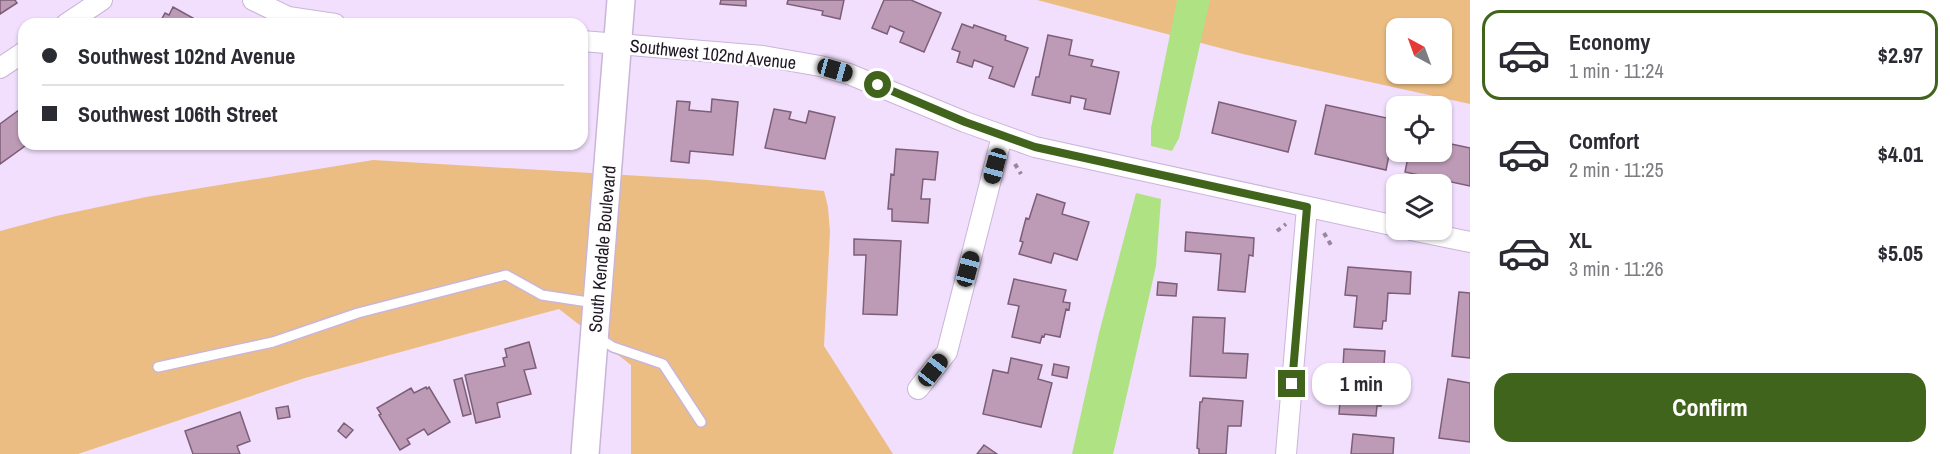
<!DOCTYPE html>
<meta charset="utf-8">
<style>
body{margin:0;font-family:"Archivo Narrow",sans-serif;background:#f7f7f7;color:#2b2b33;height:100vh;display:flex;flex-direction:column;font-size:22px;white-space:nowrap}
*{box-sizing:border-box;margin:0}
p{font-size:20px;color:#7c7c81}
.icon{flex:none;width:33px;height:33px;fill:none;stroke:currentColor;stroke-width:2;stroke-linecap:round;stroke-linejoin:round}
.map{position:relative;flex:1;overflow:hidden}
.sheet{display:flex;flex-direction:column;background:#fff;width:480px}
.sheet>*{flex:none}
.guide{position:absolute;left:18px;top:18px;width:570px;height:132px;border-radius:18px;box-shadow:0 2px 4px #0004;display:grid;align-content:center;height:132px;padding:0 24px;background:#fff}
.needle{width:39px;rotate:319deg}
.buttons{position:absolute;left:1386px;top:18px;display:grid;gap:12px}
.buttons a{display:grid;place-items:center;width:66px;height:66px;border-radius:12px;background:#fff;box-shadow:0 2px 4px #0004;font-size:30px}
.end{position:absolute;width:27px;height:27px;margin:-14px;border:8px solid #41641c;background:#fff;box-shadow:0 0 0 3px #fff}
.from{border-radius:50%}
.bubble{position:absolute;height:42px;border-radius:18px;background:#fff;box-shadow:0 2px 4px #0004;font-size:20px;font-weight:700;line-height:42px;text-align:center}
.car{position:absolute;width:18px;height:36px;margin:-18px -9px;border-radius:8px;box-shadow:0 0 4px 2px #0007;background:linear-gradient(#222 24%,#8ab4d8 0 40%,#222 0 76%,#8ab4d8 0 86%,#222 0)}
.guide b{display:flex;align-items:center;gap:21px;height:57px;font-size:22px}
.guide b+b{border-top:2px solid #e1e1e2}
.guide i{width:15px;height:15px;background:#2b2b33}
ul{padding:10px 0 0;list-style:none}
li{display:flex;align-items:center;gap:18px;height:90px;margin:0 12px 9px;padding:0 12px;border:3px solid transparent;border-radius:18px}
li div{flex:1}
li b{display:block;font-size:22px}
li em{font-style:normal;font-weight:700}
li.active{border-color:#41641c}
li>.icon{width:54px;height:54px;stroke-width:1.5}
.button{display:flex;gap:12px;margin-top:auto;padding:12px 24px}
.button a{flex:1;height:69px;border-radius:18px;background:#41641c;color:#fff;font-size:24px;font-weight:700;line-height:69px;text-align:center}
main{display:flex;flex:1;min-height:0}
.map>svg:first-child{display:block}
.green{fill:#ecbd83;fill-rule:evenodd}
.water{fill:#afe283}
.building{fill:#bd9bb7;stroke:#7c5e78;stroke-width:1.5}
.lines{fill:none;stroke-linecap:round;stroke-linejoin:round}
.lane-casing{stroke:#cab5d8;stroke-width:12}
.street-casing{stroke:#cab5d8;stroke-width:22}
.secondary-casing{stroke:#cab5d8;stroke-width:30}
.path{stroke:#95879e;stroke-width:4;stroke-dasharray:4.5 4.5;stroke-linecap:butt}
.lane{stroke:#fff;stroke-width:9}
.street{stroke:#fff;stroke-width:20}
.secondary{stroke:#fff;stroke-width:27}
.route{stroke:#41641c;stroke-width:8}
.labels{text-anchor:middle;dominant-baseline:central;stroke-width:4.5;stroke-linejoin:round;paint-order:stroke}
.street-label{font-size:18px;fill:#201825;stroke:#fff}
</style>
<main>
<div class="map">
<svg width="1470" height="454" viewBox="0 0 1470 454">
<rect width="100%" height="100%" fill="#f1dffd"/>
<path class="green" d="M1037 0H1470V104L1243 54ZM1396 28H1442V74H1396Z
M373 160 708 180 824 191 828 207 830 232 824 346 893 454H631V365L559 309 305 378 78 454H0V231L56 216 146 197Z"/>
<path class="water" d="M1177 0H1210L1179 138 1172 151 1151 146V128Z
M1136 193 1161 199 1156 266 1116 442 1113 454H1072L1099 333Z"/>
<path class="building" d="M0 0H15L17 3 0 14Z
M721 0H746V6L720 4Z
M788 0H844L840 19 822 15 823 11 787 4Z
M884 0H911L941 13 924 52 900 42 904 32 890 26 887 34 872 28Z
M173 7 193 18 190 24H159L165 13 169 15Z
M962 24 973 28 974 25 1006 36 1005 40 1028 48 1014 87 989 78 993 67 974 60 972 67 957 62 960 52 952 49Z
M1048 35 1072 40 1069 55 1093 60 1091 66 1119 72 1110 114 1084 109 1086 99 1071 96 1070 103 1032 95 1036 77H1039Z
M712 99 738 102 733 155 690 151 689 163 671 161 677 101 690 102 689 110 711 112Z
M1219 102 1296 121 1288 152 1212 133Z
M1326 105 1396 120 1386 170 1315 154Z
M774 109 791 112 789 119 806 123 809 111 835 117 825 159 765 148Z
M19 110 24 117V144L25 146 0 164V124Z
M1442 142 1470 148V186L1405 172 1409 152H1442Z
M896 149 938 152 935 180 923 179 921 199H930L928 223 892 221V209H888L891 174 894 175Z
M1037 194 1065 203 1062 214 1089 222 1077 260 1054 253 1051 263 1019 254 1023 242 1020 241 1026 218 1029 219Z
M1186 232 1254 238 1253 256 1249 255 1245 292 1218 290 1221 254 1185 251Z
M854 239 901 241 897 315 863 314 866 255H854Z
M1348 267 1411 272 1410 294 1388 293 1386 321H1383L1382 329 1354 327 1357 296 1345 295Z
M1014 279 1066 290 1063 302 1070 303 1069 310 1066 309 1060 337 1045 334 1044 337 1042 336 1040 343 1012 337 1019 306 1008 304Z
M1158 282 1177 284 1176 296 1157 295Z
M1459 292 1470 293V358L1452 356Z
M1193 317 1225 318 1223 353 1248 354 1246 378 1190 376Z
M529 342 536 368 524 370 531 394 497 403 500 417 476 423 465 375 505 366 503 358 507 357 505 349Z
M1344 349 1385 351 1381 406H1377L1376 416 1339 414 1341 388 1350 389 1351 368 1343 367Z
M1011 358 1042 365 1038 379 1052 383 1041 427 983 414 993 370 1008 373Z
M1054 364 1069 367 1067 378 1052 375Z
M462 378 471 414 463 416 454 380Z
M1448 379 1470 383V442L1439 438Z
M426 387 427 389 429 387 450 422 428 435 424 429 407 439 410 444 400 450 379 415 381 414 377 408 411 388 414 393Z
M1203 398 1243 401 1241 426H1228L1226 454H1199V449L1197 448 1200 402H1202Z
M288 406 290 417 278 419 276 408Z
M240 412 250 441 237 446 240 454H193L185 431Z
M344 423 353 430 346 438 338 431Z
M1353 434 1394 438 1393 454H1351Z
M984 445 997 454H977Z"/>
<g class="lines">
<defs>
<path id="lane" d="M599 338 613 347 663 364 701 422
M158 367 273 342 358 313 506 275 542 295 595 303"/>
<path id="street" d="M253 0 288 17 335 24
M66 24 102 0
M582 41 763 56 820 66 849 74 965 122 1035 147 1396 226
M0 68 24 52
M1411 230 1470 242
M918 389 947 352 1002 136
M1286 454 1307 207"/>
<path id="secondary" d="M585 454 621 0"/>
</defs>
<use href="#lane" class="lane-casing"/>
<use href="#street" class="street-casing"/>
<use href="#secondary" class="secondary-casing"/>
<path class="path" d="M1015 164 1021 174
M1277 231 1286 224
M1324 233 1331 245"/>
<use href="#lane" class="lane"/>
<use href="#street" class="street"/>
<use href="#secondary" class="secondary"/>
</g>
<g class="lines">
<path class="route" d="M878 85 965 122 1035 147 1307 207 1292 384"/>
</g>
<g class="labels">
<g class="street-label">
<text transform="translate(713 54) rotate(6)">Southwest 102nd Avenue</text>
<text transform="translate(602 249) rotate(-85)">South Kendale Boulevard</text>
</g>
</g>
</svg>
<div class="buttons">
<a><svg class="needle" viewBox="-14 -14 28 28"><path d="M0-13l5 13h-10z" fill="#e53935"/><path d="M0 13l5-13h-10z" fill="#7c7c81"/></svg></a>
<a><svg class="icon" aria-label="locate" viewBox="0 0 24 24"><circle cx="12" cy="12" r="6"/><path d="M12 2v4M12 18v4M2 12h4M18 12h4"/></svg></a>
<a><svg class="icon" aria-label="layers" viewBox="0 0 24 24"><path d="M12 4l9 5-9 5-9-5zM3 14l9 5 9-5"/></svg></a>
</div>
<i class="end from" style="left:878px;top:85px"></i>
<i class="end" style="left:1292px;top:384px"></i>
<div class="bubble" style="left:1312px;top:363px;width:99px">1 min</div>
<i class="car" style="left:835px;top:70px;rotate:106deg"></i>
<i class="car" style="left:995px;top:166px;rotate:195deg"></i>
<i class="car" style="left:968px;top:269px;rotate:15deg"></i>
<i class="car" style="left:933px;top:370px;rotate:38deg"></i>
<div class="guide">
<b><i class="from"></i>Southwest 102nd Avenue</b>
<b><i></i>Southwest 106th Street</b>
</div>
</div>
<section class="sheet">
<ul>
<li class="active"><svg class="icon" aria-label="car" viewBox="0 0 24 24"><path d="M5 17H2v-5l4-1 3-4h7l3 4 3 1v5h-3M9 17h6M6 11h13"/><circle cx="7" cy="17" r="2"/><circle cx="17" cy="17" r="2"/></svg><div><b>Economy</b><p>1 min · 11:24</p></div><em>$2.97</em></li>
<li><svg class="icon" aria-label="car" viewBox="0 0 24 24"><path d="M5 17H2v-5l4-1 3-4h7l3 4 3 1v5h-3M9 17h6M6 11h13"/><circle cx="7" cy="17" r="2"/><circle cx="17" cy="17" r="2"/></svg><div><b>Comfort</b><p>2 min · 11:25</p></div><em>$4.01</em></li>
<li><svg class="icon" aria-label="car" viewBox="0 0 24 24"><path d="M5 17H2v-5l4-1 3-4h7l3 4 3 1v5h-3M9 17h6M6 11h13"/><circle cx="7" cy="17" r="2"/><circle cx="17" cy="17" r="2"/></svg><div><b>XL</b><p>3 min · 11:26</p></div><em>$5.05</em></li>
</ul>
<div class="button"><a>Confirm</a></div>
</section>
</main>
